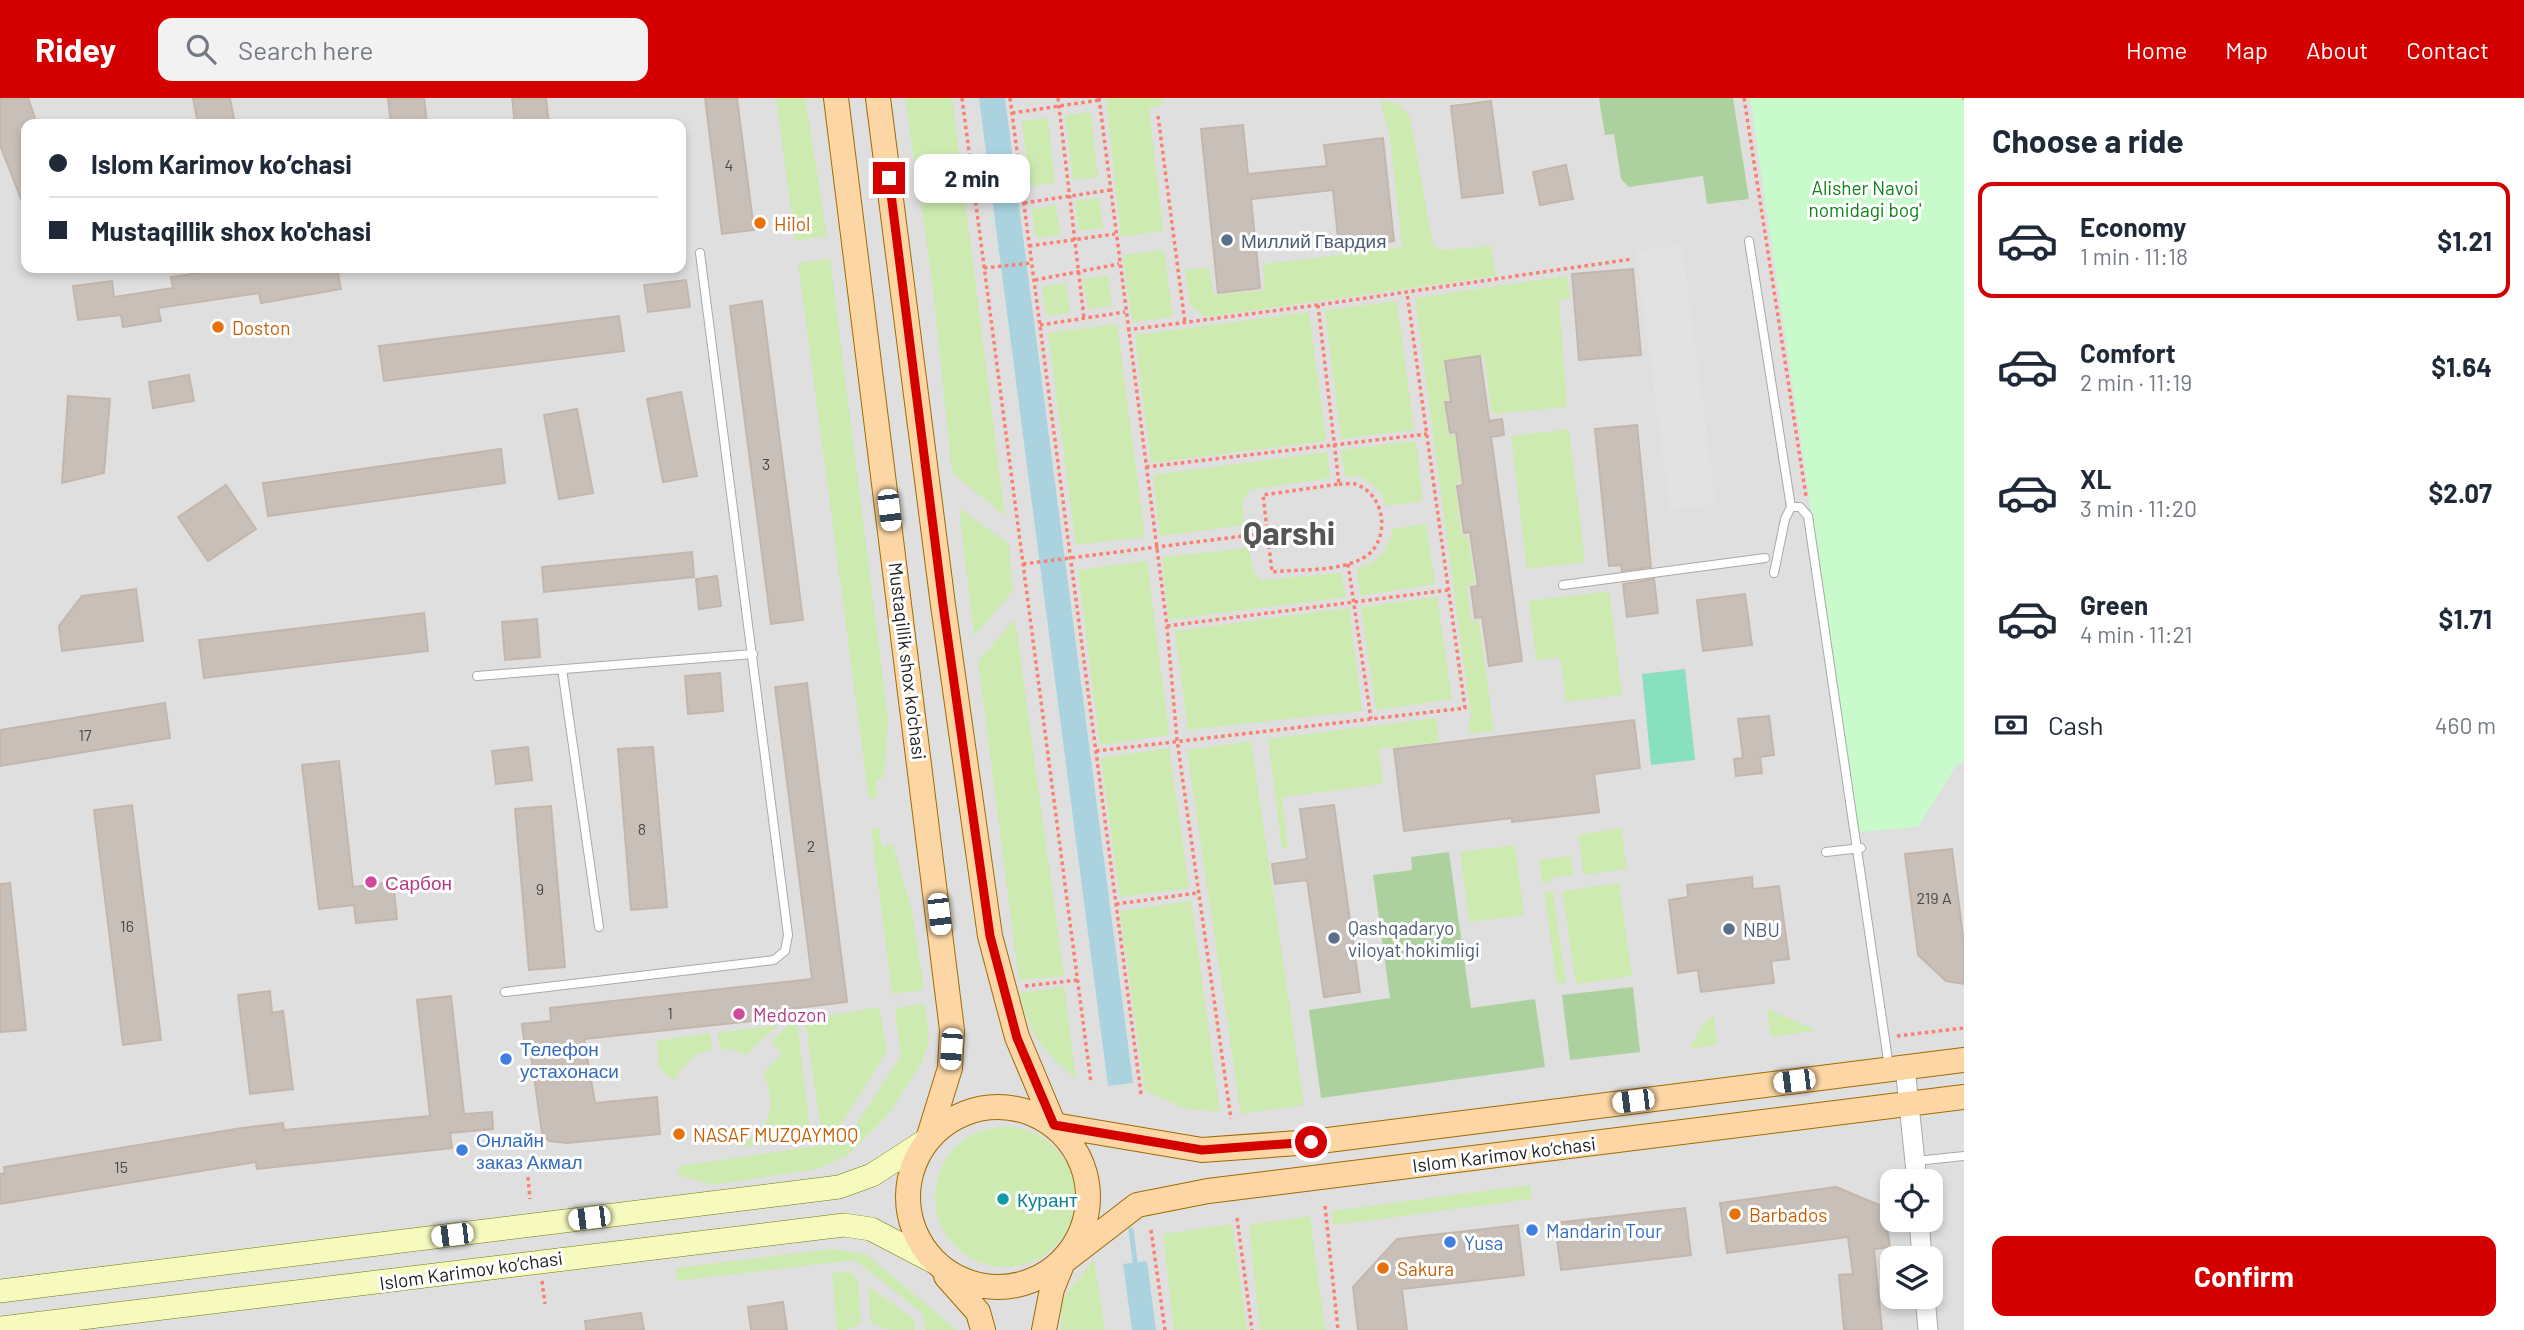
<!DOCTYPE html>
<meta charset="utf-8">
<style>
body{margin:0;font-family:Barlow,sans-serif;background:#f2f2f3;color:#1f2937;height:100vh;display:flex;flex-direction:column;font-size:26px;white-space:nowrap}
*{box-sizing:border-box;margin:0}
p{font-size:23px;color:#747a83}
.icon{flex:none;width:38px;height:38px;fill:none;stroke:currentColor;stroke-width:2;stroke-linecap:round;stroke-linejoin:round}
.map{position:relative;flex:1;overflow:hidden}
.panel{display:flex;flex-direction:column;background:#fff;width:560px}
.panel>*{flex:none}
.top-card{position:absolute;left:21px;top:21px;width:665px;height:154px;border-radius:14px;box-shadow:0 4px 10px #0003;display:grid;align-content:center;height:154px;padding:0 28px;background:#fff}
.controls{position:absolute;left:1880px;top:1071px;display:grid;gap:14px}
.controls a{display:grid;place-items:center;width:63px;height:63px;border-radius:14px;background:#fff;box-shadow:0 4px 10px #0003;font-size:35px}
.end{position:absolute;width:32px;height:32px;margin:-16px;border:9px solid #d40000;background:#fff;box-shadow:0 0 0 4px #fff}
.from{border-radius:50%}
.bubble{position:absolute;height:49px;border-radius:14px;background:#fff;box-shadow:0 4px 10px #0003;font-size:23px;font-weight:700;line-height:49px;text-align:center}
.car{position:absolute;width:21px;height:42px;margin:-21px -10px;border-radius:9px;box-shadow:0 0 5px 2px #0007;background:linear-gradient(#fff 24%,#345 0 40%,#fff 0 76%,#345 0 86%,#fff 0)}
.top-card b{display:flex;align-items:center;gap:24px;height:66px;font-size:26px}
.top-card b+b{border-top:2px solid #e0e1e3}
.top-card i{width:18px;height:18px;background:#1f2937}
ul{padding:0;list-style:none}
li{display:flex;align-items:center;gap:21px;height:116px;margin:0 14px 10px;padding:0 14px;border:4px solid transparent;border-radius:14px}
li div{flex:1}
li b{display:block;font-size:26px}
li em{font-style:normal;font-weight:700}
li.on{border-color:#d40000}
li>.icon{width:63px;height:63px;stroke-width:1.5}
h2{padding:0 28px;font-size:32px;line-height:84px}
.pay{display:flex;align-items:center;gap:18px;height:77px;padding:0 28px;font-size:26px}
.pay p{margin-inline-start:auto}
.action{display:flex;gap:14px;margin-top:auto;padding:14px 28px}
.action a{flex:1;height:80px;border-radius:14px;background:#d40000;color:#fff;font-size:28px;font-weight:700;line-height:80px;text-align:center}
header{display:flex;align-items:center;gap:42px;box-sizing:border-box;height:98px;padding:0 35px;background:#d40000;color:#fff}
header strong{font-size:33px}
nav{display:flex;gap:38px;margin-inline-start:auto;font-size:24px}
.search{width:490px;height:63px;background:#f2f2f3;display:flex;align-items:center;gap:18px;box-sizing:border-box;padding:0 24px;border-radius:14px;color:#747a83;font-size:26px}
main{display:flex;flex:1;min-height:0}
.map>svg:first-child{display:block}
.residential{fill:#e0dfdf;fill-rule:evenodd}
.grass{fill:#cdebb0}
.forest{fill:#add19e}
.park{fill:#c8facc}
.pitch{fill:#88e0be}
.parking{fill:#e2e2e2}
.water{fill:#aad3df}
.lines{fill:none;stroke-linecap:round;stroke-linejoin:round}
.stream{stroke:#aad3df;stroke-width:5}
.building{fill:#c7bfb8;stroke:#c4b6ab;stroke-width:2}
.service-casing{stroke:#a9a9a9;stroke-width:10}
.tertiary-casing{stroke:#a9a9a9;stroke-width:21}
.secondary-casing{stroke:#707d05;stroke-width:24}
.primary-casing{stroke:#a06b00;stroke-width:26}
.path{stroke:#fa8072;stroke-width:3.5;stroke-dasharray:3.5 3.5;stroke-linecap:butt}
.service{stroke:#fff;stroke-width:8}
.tertiary{stroke:#fff;stroke-width:19}
.secondary{stroke:#f7fabf;stroke-width:23}
.primary{stroke:#fcd6a4;stroke-width:24}
.route{stroke:#d40000;stroke-width:9}
.food-dot{fill:#e8710a;stroke:#fff;stroke-width:2.5}
.service-dot{fill:#5c6f8a;stroke:#fff;stroke-width:2.5}
.hotel-dot{fill:#d1479c;stroke:#fff;stroke-width:2.5}
.shop-dot{fill:#3f7fe0;stroke:#fff;stroke-width:2.5}
.culture-dot{fill:#0f9aa8;stroke:#fff;stroke-width:2.5}
.labels{text-anchor:middle;dominant-baseline:central;stroke-width:6;stroke-linejoin:round;paint-order:stroke}
.number-label{font-size:16px;fill:#4b4948}
.park-label{font-size:19px;fill:#0c8416;stroke:#fff}
.food-label{font-size:19px;fill:#c56008;stroke:#fff;text-anchor:start}
.service-label{font-size:19px;fill:#4e5e75;stroke:#fff;text-anchor:start}
.street-label{font-size:19px;fill:#222;stroke:#fff}
.hotel-label{font-size:19px;fill:#b23c85;stroke:#fff;text-anchor:start}
.shop-label{font-size:19px;fill:#366cbe;stroke:#fff;text-anchor:start}
.culture-label{font-size:19px;fill:#0d838f;stroke:#fff;text-anchor:start}
.town-label{font-size:33px;font-weight:bold;fill:#555;stroke:#fff}
</style>
<header>
<strong>Ridey</strong>
<div class="search"><svg class="icon" aria-label="search" viewBox="0 0 24 24"><circle cx="10" cy="10" r="6"/><path d="M15 15l6 6"/></svg>Search here</div>
<nav><a>Home</a><a>Map</a><a>About</a><a>Contact</a></nav>
</header>
<main>
<div class="map">
<svg width="1964" height="1232" viewBox="0 0 1964 1232">
<rect width="100%" height="100%" fill="#f2efe9"/>
<path class="residential" d="M0 0H1964V1232H0ZM26 26H681V170H26ZM1892 1083H1930V1122H1892ZM1892 1160H1930V1199H1892Z"/>
<path class="grass" d="M776 0H805L827 138 795 143Z
M905 0H952L1005 418 952 375 932 181Z
M1106 0H1162L1163 7 1149 10 1163 133 1121 139Z
M1380 2 1398 6 1410 19 1433 147 1441 152 1491 148 1496 178 1206 219 1190 208 1185 172 1209 170 1214 197 1265 192 1263 166 1402 149 1390 39Z
M1091 14 1098 79 1073 82 1065 17Z
M1048 20 1055 85 1030 88 1022 23Z
M1099 100 1103 130 1079 133 1075 103Z
M1056 107 1060 137 1036 140 1032 111Z
M1164 152 1173 219 1132 224 1123 157Z
M830 161 888 622 884 680 876 682 877 700 869 701 798 165Z
M1108 178 1112 208 1088 211 1083 181Z
M1566 178 1571 200 1559 202 1567 309 1492 316 1484 257 1443 263 1449 301 1444 303 1448 337H1455L1461 384 1455 386 1462 439 1468 438 1475 485 1467 488 1471 523H1479L1494 633 1470 636 1468 626 1471 621 1415 200Z
M1066 185 1070 215 1046 218 1042 189Z
M1397 203 1414 332 1341 341 1325 212Z
M1309 214 1326 343 1151 365 1135 237Z
M1117 226 1145 439 1076 447 1048 235Z
M1569 331 1585 464 1527 471 1511 338Z
M1416 343 1423 403 1385 408 1381 394 1360 378 1346 379 1340 352Z
M1327 354 1330 380 1250 392 1242 404 1245 427 1160 438 1153 377Z
M959 410 1009 446 1013 493 974 538Z
M1426 426 1435 486 1360 498 1357 471C1378 464 1388 453 1392 431Z
M1249 450 1253 471 1260 482 1341 475 1346 499 1169 522 1162 459Z
M1147 463 1169 637 1100 647 1078 472Z
M1609 493 1622 597 1566 604 1560 559 1536 562 1529 503Z
M1437 499 1452 601 1376 612 1361 509Z
M1349 510 1362 613 1188 632 1175 533Z
M1015 521 1064 878 1019 882 978 563Z
M1436 620 1439 644 1379 651 1383 686 1282 699 1288 750 1282 751 1268 641Z
M1251 643 1304 1007 1241 1016 1187 652Z
M1169 650 1189 790 1120 799 1101 660Z
M879 730 882 748 893 747 912 813 924 892 892 896 871 731Z
M1621 730 1627 771 1584 777 1578 737Z
M1515 747 1524 817 1469 824 1460 754Z
M1571 758 1573 777 1551 780V784L1542 785 1539 762Z
M1619 785 1632 878 1576 886 1562 793Z
M1553 793 1566 885 1557 886 1544 794Z
M1191 803 1220 1014 1187 1011 1145 993 1120 813Z
M1064 889 1076 981C1044 953 1029 937 1020 895Z
M925 906 929 943 921 966 888 1017 848 1057 817 1071 714 1087 678 1077 680 1068 845 1044 901 958 895 910Z
M879 909 887 953 835 1036 822 1039 805 922Z
M1767 911 1817 932 1771 939Z
M1714 917 1717 947 1689 951 1704 925Z
M797 925 811 1040 739 1049C771 1027 778 1011 763 975L782 956 771 944 788 927Z
M778 927 746 957 734 951H720L718 935Z
M710 935 712 952C692 956 684 965 674 983L659 969 657 943Z
M935 1099a70 70 0 1 1 140 0a70 70 0 1 1-140 0Z
M1530 1087 1532 1101 1333 1127 1331 1113Z
M1310 1118 1325 1232H1260L1249 1127Z
M1232 1126 1247 1232H1174L1163 1136Z
M832 1151 866 1156 957 1232H925L923 1216 855 1162 677 1183 676 1170Z
M1094 1161 1105 1232H1061L1062 1202Z
M850 1173 858 1183 861 1225 847 1232H837L832 1175Z
M868 1188 914 1221 915 1232H889L871 1225Z"/>
<path class="forest" d="M1599 0H1733L1749 101 1707 106 1703 78 1629 89 1621 81 1614 36 1605 37Z
M1449 754 1471 910 1535 901 1545 969 1321 1000 1309 912 1390 900 1373 777 1412 772 1411 759Z
M1633 889 1640 954 1570 962 1562 897Z"/>
<path class="park" d="M1750 0H1964V665L1957 666 1918 729 1859 734Z"/>
<path class="pitch" d="M1685 571 1695 662 1651 667 1642 576Z"/>
<path class="parking" d="M1682 147 1716 406 1670 412 1636 153Z"/>
<path class="water" d="M979 0H1005L1133 985 1108 988Z
M1147 1163 1156 1232H1132L1123 1166Z"/>
<g class="lines">
<path class="stream" d="M1131 1132 1136 1170"/>
</g>
<path class="building" d="M0 0H28L37 26H26V114L0 47Z
M193 0H230L235 26H198Z
M388 0H424L427 26H391Z
M512 0H546L549 26H515Z
M705 0H737L754 132 722 136Z
M1491 3 1503 95 1462 100 1451 8Z
M1243 27 1248 76 1327 68 1324 47 1383 40 1394 143 1339 149 1333 92 1251 101 1260 190 1218 195 1201 31Z
M1566 67 1573 101 1540 107 1533 74Z
M230 170H337L341 191 261 205 259 195 158 210 161 223 123 229 121 217 78 222 73 188 112 183 114 199 173 190 171 179Z
M1633 171 1641 257 1579 262 1572 176Z
M686 182 690 209 648 214 644 187Z
M762 203 803 522 771 526 730 208Z
M619 218 624 253 384 283 379 248Z
M1480 258 1489 323 1502 321 1504 337 1491 339 1522 563 1489 568 1482 519 1475 520 1471 489 1478 488 1470 434 1464 435 1457 388 1463 387 1456 334 1450 335 1445 304H1451L1445 263Z
M189 277 194 303 153 310 149 284Z
M681 294 697 378 663 384 647 301Z
M68 298 110 301 104 375 62 385Z
M577 311 593 395 559 401 544 317Z
M1637 327 1651 469 1622 473 1621 467 1609 468 1595 331Z
M501 351 505 385 268 418 263 385Z
M226 387 256 431 208 463 178 419Z
M692 454 694 479 544 494 542 469Z
M717 478 721 508 699 511 696 481Z
M1654 481 1658 515 1627 519 1623 486Z
M136 491 143 543 62 553 59 528 82 498Z
M1745 496 1752 547 1703 553 1697 502Z
M424 515 428 553 204 580 199 542Z
M537 521 540 559 505 562 502 524Z
M720 575 723 613 688 616 685 578Z
M807 585 847 904 789 911 790 919 584 941 595 1005 657 999 660 1036 567 1045 549 1043 542 1035 531 957 526 958 522 926 551 923 550 910 812 881 775 589Z
M165 605 170 640 0 668V632Z
M1769 618 1774 657 1760 659 1762 675 1736 678 1734 661 1743 660 1738 621Z
M1634 622 1640 670 1594 676 1599 714 1512 724V720L1404 733 1394 651Z
M528 649 532 682 496 686 492 653Z
M653 649 667 809 631 812 618 651Z
M339 663 353 789 393 784 397 821 356 825 354 807 319 811 302 667Z
M132 707 161 942 123 947 94 712Z
M1334 707 1360 894 1324 899 1307 782 1275 786 1272 766 1307 761 1300 711Z
M551 708 565 869 529 872 515 711Z
M1952 751 1964 846V886L1946 883 1918 857 1905 756Z
M1752 779 1753 791 1779 788 1789 861 1771 863 1774 885 1701 894 1698 872 1678 875 1669 802 1688 799 1687 787Z
M10 785 26 932 0 934V786Z
M270 893 272 915 283 913 293 991 250 996 238 897Z
M451 898 464 1016 492 1014 493 1031 450 1035 452 1050 257 1071 256 1064 0 1106V1076L5 1075 4 1069 242 1030 283 1025 284 1032 430 1018 417 902Z
M1836 1089 1884 1109 1890 1149 1874 1151 1882 1232H1844L1839 1177 1853 1176 1848 1139 1727 1155 1720 1105Z
M1685 1110 1691 1157 1561 1172 1555 1125Z
M1518 1127 1524 1177 1402 1191 1407 1232H1358L1353 1189 1397 1141Z
M783 1204 787 1232H751L748 1209Z
M641 1215 644 1232H586L585 1223Z"/>
<g class="lines">
<defs>
<path id="service" d="M1749 143 1791 409H1800L1808 418 1889 969
M1774 475 1785 421 1791 409
M1563 487 1765 460
M562 571 599 829
M477 578 753 556
M1826 754 1861 750
M505 894 774 862 785 853 788 837 700 155
M1916 1063 1964 1058"/>
<path id="tertiary" d="M1905 969 1917 1083
M1919 1122 1922 1160
M1925 1199 1928 1232"/>
<path id="secondary" d="M0 1193 839 1089 872 1077 928 1041
M0 1230 844 1127 871 1131 934 1164"/>
<path id="primary" d="M836 0 952 932 950 970 928 1041
M878 0 943 507 990 838 1017 939 1054 1027 1202 1052 1312 1044 1964 962
M908 1099a90 90 0 1 1 180 0a90 90 0 1 1-180 0Z
M946 1178 978 1214 983 1232
M1044 1232 1052 1191 1063 1164 1137 1107 1208 1093 1964 999"/>
</defs>
<use href="#service" class="service-casing"/>
<use href="#tertiary" class="tertiary-casing"/>
<use href="#secondary" class="secondary-casing"/>
<use href="#primary" class="primary-casing"/>
<path class="path" d="M962 0 1091 985
M1010 0 1141 996
M1058 0 1084 220
M1099 0 1167 528 1177 642 1231 1021
M1744 0 1806 398
M1963 0 1964 1
M1012 15 1100 2
M1158 18 1185 225
M1024 105 1110 92
M1029 148 1115 136
M984 170 1031 165
M1035 182 1119 166
M1318 207 1339 386
M1040 227 1125 214
M1127 232 1318 207 1632 161
M1146 369 1427 336
M1339 386C1344 386 1351 385 1355 386 1387 396 1391 445 1363 460 1338 474 1300 471 1272 474L1263 397Z
M1023 466 1267 435
M1348 466 1371 621
M1167 528 1448 492
M1096 653 1465 610 1407 195
M1116 806 1197 795
M1025 888 1078 882
M1897 938 1964 930
M528 1079 530 1101
M1325 1108 1338 1232
M1237 1120 1252 1232
M1151 1132 1165 1232
M542 1183 545 1206"/>
<use href="#service" class="service"/>
<use href="#tertiary" class="tertiary"/>
<use href="#secondary" class="secondary"/>
<use href="#primary" class="primary"/>
</g>
<g class="lines">
<path class="route" d="M889 80 943 507 990 838 1017 940 1054 1027 1202 1052 1311 1044"/>
</g>
<g class="food-dot">
<circle cx="760" cy="125" r="7"/>
<circle cx="218" cy="229" r="7"/>
<circle cx="679" cy="1036" r="7"/>
<circle cx="1735" cy="1116" r="7"/>
<circle cx="1383" cy="1170" r="7"/>
</g>
<g class="service-dot">
<circle cx="1227" cy="142" r="7"/>
<circle cx="1729" cy="831" r="7"/>
<circle cx="1334" cy="840" r="7"/>
</g>
<g class="hotel-dot">
<circle cx="371" cy="784" r="7"/>
<circle cx="739" cy="916" r="7"/>
</g>
<g class="shop-dot">
<circle cx="506" cy="961" r="7"/>
<circle cx="462" cy="1052" r="7"/>
<circle cx="1532" cy="1132" r="7"/>
<circle cx="1450" cy="1144" r="7"/>
</g>
<circle class="culture-dot" cx="1003" cy="1101" r="7"/>
<g class="labels">
<g class="number-label">
<text x="729" y="66">4</text>
<text x="766" y="365">3</text>
<text x="85" y="636">17</text>
<text x="642" y="730">8</text>
<text x="811" y="747">2</text>
<text x="540" y="790">9</text>
<text x="1934" y="799">219 A</text>
<text x="127" y="827">16</text>
<text x="670" y="914">1</text>
<text x="121" y="1068">15</text>
</g>
<g class="park-label">
<text x="1865" y="89">Alisher Navoi<tspan x="1865" dy="22">nomidagi bog'</tspan></text>
</g>
<g class="food-label">
<text x="774" y="125">Hilol</text>
<text x="232" y="229">Doston</text>
<text x="693" y="1036">NASAF MUZQAYMOQ</text>
<text x="1749" y="1116">Barbados</text>
<text x="1397" y="1170">Sakura</text>
</g>
<g class="service-label">
<text x="1241" y="142">Миллий Гвардия</text>
<text x="1348" y="829">Qashqadaryo<tspan x="1348" dy="22">viloyat hokimligi</tspan></text>
<text x="1743" y="831">NBU</text>
</g>
<g class="street-label">
<text transform="translate(908 563) rotate(83)">Mustaqillik shox ko'chasi</text>
<text transform="translate(1504 1056) rotate(-7)">Islom Karimov ko‘chasi</text>
<text transform="translate(471 1172) rotate(-8)">Islom Karimov ko‘chasi</text>
</g>
<g class="hotel-label">
<text x="385" y="784">Сарбон</text>
<text x="753" y="916">Medozon</text>
</g>
<g class="shop-label">
<text x="520" y="950">Телефон<tspan x="520" dy="22">устахонаси</tspan></text>
<text x="476" y="1041">Онлайн<tspan x="476" dy="22">заказ Акмал</tspan></text>
<text x="1546" y="1132">Mandarin Tour</text>
<text x="1464" y="1144">Yusa</text>
</g>
<g class="culture-label">
<text x="1017" y="1101">Курант</text>
</g>
<g class="town-label">
<text x="1289" y="434">Qarshi</text>
</g>
</g>
</svg>
<div class="controls">
<a><svg class="icon" aria-label="locate" viewBox="0 0 24 24"><circle cx="12" cy="12" r="6"/><path d="M12 2v4M12 18v4M2 12h4M18 12h4"/></svg></a>
<a><svg class="icon" aria-label="layers" viewBox="0 0 24 24"><path d="M12 4l9 5-9 5-9-5zM3 14l9 5 9-5"/></svg></a>
</div>
<i class="end from" style="left:1311px;top:1044px"></i>
<i class="end" style="left:889px;top:80px"></i>
<div class="bubble" style="left:914px;top:56px;width:116px">2 min</div>
<i class="car" style="left:889px;top:412px;rotate:173deg"></i>
<i class="car" style="left:939px;top:816px;rotate:173deg"></i>
<i class="car" style="left:951px;top:951px;rotate:184deg"></i>
<i class="car" style="left:1794px;top:983px;rotate:263deg"></i>
<i class="car" style="left:1633px;top:1003px;rotate:263deg"></i>
<i class="car" style="left:589px;top:1120px;rotate:263deg"></i>
<i class="car" style="left:452px;top:1137px;rotate:263deg"></i>
<div class="top-card">
<b><i class="from"></i>Islom Karimov ko‘chasi</b>
<b><i></i>Mustaqillik shox ko'chasi</b>
</div>
</div>
<section class="panel">
<h2>Choose a ride</h2>
<ul>
<li class="on"><svg class="icon" aria-label="car" viewBox="0 0 24 24"><path d="M5 17H2v-5l4-1 3-4h7l3 4 3 1v5h-3M9 17h6M6 11h13"/><circle cx="7" cy="17" r="2"/><circle cx="17" cy="17" r="2"/></svg><div><b>Economy</b><p>1 min · 11:18</p></div><em>$1.21</em></li>
<li><svg class="icon" aria-label="car" viewBox="0 0 24 24"><path d="M5 17H2v-5l4-1 3-4h7l3 4 3 1v5h-3M9 17h6M6 11h13"/><circle cx="7" cy="17" r="2"/><circle cx="17" cy="17" r="2"/></svg><div><b>Comfort</b><p>2 min · 11:19</p></div><em>$1.64</em></li>
<li><svg class="icon" aria-label="car" viewBox="0 0 24 24"><path d="M5 17H2v-5l4-1 3-4h7l3 4 3 1v5h-3M9 17h6M6 11h13"/><circle cx="7" cy="17" r="2"/><circle cx="17" cy="17" r="2"/></svg><div><b>XL</b><p>3 min · 11:20</p></div><em>$2.07</em></li>
<li><svg class="icon" aria-label="car" viewBox="0 0 24 24"><path d="M5 17H2v-5l4-1 3-4h7l3 4 3 1v5h-3M9 17h6M6 11h13"/><circle cx="7" cy="17" r="2"/><circle cx="17" cy="17" r="2"/></svg><div><b>Green</b><p>4 min · 11:21</p></div><em>$1.71</em></li>
</ul>
<div class="pay"><svg class="icon" aria-label="cash" viewBox="0 0 24 24"><path d="M3 7h18v10H3z"/><circle cx="12" cy="12" r="2"/></svg>Cash<p>460 m</p></div>
<div class="action"><a>Confirm</a></div>
</section>
</main>
